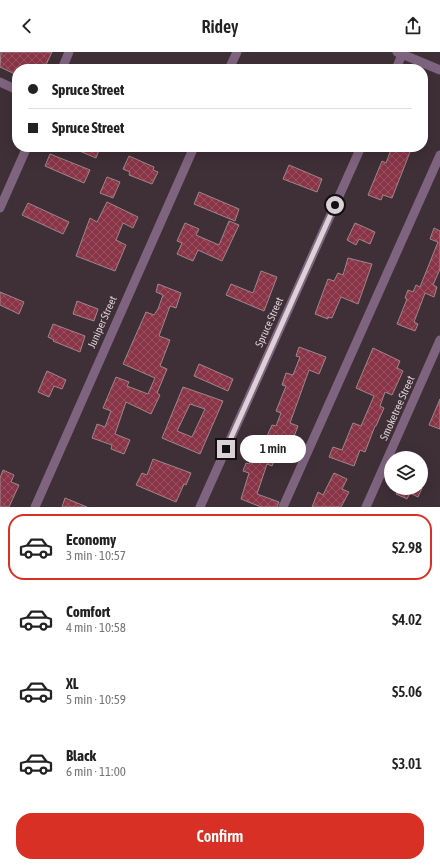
<!DOCTYPE html>
<meta charset="utf-8">
<style>
body{margin:0;font-family:"Asap Condensed",sans-serif;background:#f6f6f6;color:#222;height:100vh;display:flex;flex-direction:column;font-size:15px;white-space:nowrap}
*{box-sizing:border-box;margin:0}
p{font-size:13px;color:#767676}
.icon{flex:none;width:22px;height:22px;fill:none;stroke:currentColor;stroke-width:2;stroke-linecap:round;stroke-linejoin:round}
.map{position:relative;height:455px;overflow:hidden}
.drawer{display:flex;flex-direction:column;background:#fff;flex:1}
.drawer>*{flex:none}
.top-card{position:absolute;left:12px;top:12px;width:416px;height:88px;border-radius:16px;box-shadow:0 4px 16px #0002;display:grid;align-content:center;height:88px;padding:0 16px;background:#fff}
.controls{position:absolute;left:384px;top:399px;display:grid;gap:8px}
.controls a{display:grid;place-items:center;width:44px;height:44px;border-radius:50%;background:#fff;box-shadow:0 4px 16px #0002;font-size:20px}
.end{position:absolute;width:18px;height:18px;margin:-9px;border:5px solid #dcd1d6;background:#111;box-shadow:0 0 0 2px #111}
.from{border-radius:50%}
.bubble{position:absolute;height:28px;border-radius:14px;background:#fff;box-shadow:0 4px 16px #0002;font-size:13px;font-weight:600;line-height:28px;text-align:center}
.top-card b{display:flex;align-items:center;gap:14px;height:38px;font-size:15px}
.top-card b+b{border-top:1px solid #e0e0e0}
.top-card i{width:10px;height:10px;background:#222}
ul{padding:7px 0 0;list-style:none}
li{display:flex;align-items:center;gap:12px;height:66px;margin:0 8px 6px;padding:0 8px;border:2px solid transparent;border-radius:16px}
li div{flex:1}
li b{display:block;font-size:15px}
li em{font-style:normal;font-weight:600}
li.current{border-color:#d93025}
li>.icon{width:36px;height:36px;stroke-width:1.5}
.cta{display:flex;gap:8px;margin-top:auto;padding:8px 16px}
.cta a{flex:1;height:46px;border-radius:16px;background:#d93025;color:#fff;font-size:16px;font-weight:600;line-height:46px;text-align:center}
header{display:flex;justify-content:space-between;align-items:center;height:52px;padding:0 16px;background:#fff;font-size:18px;font-weight:600}
.map>svg:first-child{display:block}
.building{fill:url(#building-cross-hatch);stroke:#9d888a;fill-rule:evenodd}
.lines{fill:none;stroke-linecap:round;stroke-linejoin:round}
.minor{stroke:#7f647f;stroke-width:9}
.route{stroke:#dcd1d6;stroke-width:5}
.labels{text-anchor:middle;dominant-baseline:central;stroke-width:3.5;stroke-linejoin:round;paint-order:stroke}
.street-label{font-size:11px;fill:#dcd1d6;stroke:#3f2f37}
</style>
<header><svg class="icon" aria-label="back" viewBox="0 0 24 24"><path d="M15 5l-7 7 7 7"/></svg>Ridey<svg class="icon" aria-label="share" viewBox="0 0 24 24"><path d="M12 15V3M7 8l5-5 5 5M5 13v7h14v-7"/></svg></header>
<div class="map">
<svg width="440" height="455" viewBox="0 0 440 455">
<defs>
<pattern id="building-cross-hatch" width="8" height="8" patternUnits="userSpaceOnUse"><rect width="8" height="8" fill="#893547"/><path d="M0 0l8 8M0 8l8-8" fill="none" stroke="#995161"/></pattern>
</defs>
<rect width="100%" height="100%" fill="#3f2f37"/>
<path class="building" d="M1 0H52L44 17H17V23L0 15Z
M70 95H100L96 106Z
M392 95H412L392 146 383 143 381 148 368 143 382 109 386 111Z
M50 102 90 118 84 131 45 114Z
M129 104 154 115 153 118 158 120 152 132 129 123 130 120 123 117Z
M289 113 322 127 317 140 283 127Z
M107 125 120 130 113 146 100 141Z
M199 140 239 157 235 169 194 152Z
M107 150 138 165 133 176 123 171 116 188 126 193 115 219 76 204 90 166 97 170Z
M28 151 69 170 63 182 22 163Z
M229 169 239 173 222 209 198 198 193 209 177 202 182 191 177 189 185 171 199 177 196 183 219 193Z
M355 171 375 180 370 192 359 187 356 193 347 188Z
M434 176 440 179V217L433 233 437 235 434 245 425 241 414 270 418 272 415 279 397 272 407 247 405 246 408 238 413 240 416 233 420 235 438 190 430 187Z
M348 206 372 212 358 252 341 245 332 266 328 265V267L315 262 328 227 334 229 338 221 343 223Z
M261 219 277 225 264 259 226 243 231 232 253 241Z
M158 232 181 241 176 256 170 254 159 284 170 288 160 314 167 317 157 341 160 343 151 362 126 350 115 382 130 388 124 402 111 397 112 393 92 386 97 372 105 375 111 359 103 356 116 325 129 330 127 334 148 342 155 326 123 312 146 260 154 263 158 257 163 243 156 240Z
M0 240 24 250 19 262 0 253Z
M77 249 98 257 94 269 73 262Z
M53 272 85 284 80 300 53 289 54 288 48 285Z
M299 295 326 305 319 322 309 318 290 371 298 374 293 387 288 385 286 390 283 389 272 414 267 412 257 442 279 450 277 455H261L241 447 249 421 243 419 246 411 249 412 259 391 263 393 272 373 276 374 281 361 276 359 286 334 282 333 286 321 293 323 300 305 296 304Z
M373 296 400 309 397 316 403 319 392 343 385 340 380 354 384 356 376 374H375L365 400 360 398 354 414 329 405 333 395 342 398 353 371 361 374 374 344 356 336Z
M199 312 233 327 228 339 194 324Z
M47 319 66 328 62 337 54 334 49 345 38 340Z
M183 335 223 349 200 402 162 386ZM190 352 205 357 192 385 177 379Z
M440 347V377L429 373Z
M153 407 191 421 186 433 184 432 176 450 136 433 142 421 147 423Z
M3 418 14 423 11 430 19 433 9 455H0V426Z
M334 421 347 427 342 437 349 440 341 455H312L318 440 323 443Z
M397 436H422L418 445 410 441 407 447 396 442 399 437Z
M65 446 87 455H62Z"/>
<g class="lines">
<path class="minor" d="M397 0 440 18
M62 17 69 0
M229 17 237 0
M396 17 403 0
M0 30 17 38
M0 156 27 95
M35 455 194 95
M200 455 361 95
M283 455 440 103
M366 455 440 288"/>
</g>
<g class="lines">
<path class="route" d="M226 397 335 153"/>
</g>
<g class="labels">
<g class="street-label">
<text transform="translate(102 270) rotate(-66)">Juniper Street</text>
<text transform="translate(269 270) rotate(-66)">Spruce Street</text>
<text transform="translate(397 356) rotate(-66)">Smoketree Street</text>
</g>
</g>
</svg>
<div class="controls">
<a><svg class="icon" aria-label="layers" viewBox="0 0 24 24"><path d="M12 4l9 5-9 5-9-5zM3 14l9 5 9-5"/></svg></a>
</div>
<i class="end from" style="left:335px;top:153px"></i>
<i class="end" style="left:226px;top:397px"></i>
<div class="bubble" style="left:240px;top:383px;width:66px">1 min</div>
<div class="top-card">
<b><i class="from"></i>Spruce Street</b>
<b><i></i>Spruce Street</b>
</div>
</div>
<section class="drawer">
<ul>
<li class="current"><svg class="icon" aria-label="car" viewBox="0 0 24 24"><path d="M5 17H2v-5l4-1 3-4h7l3 4 3 1v5h-3M9 17h6M6 11h13"/><circle cx="7" cy="17" r="2"/><circle cx="17" cy="17" r="2"/></svg><div><b>Economy</b><p>3 min · 10:57</p></div><em>$2.98</em></li>
<li><svg class="icon" aria-label="car" viewBox="0 0 24 24"><path d="M5 17H2v-5l4-1 3-4h7l3 4 3 1v5h-3M9 17h6M6 11h13"/><circle cx="7" cy="17" r="2"/><circle cx="17" cy="17" r="2"/></svg><div><b>Comfort</b><p>4 min · 10:58</p></div><em>$4.02</em></li>
<li><svg class="icon" aria-label="car" viewBox="0 0 24 24"><path d="M5 17H2v-5l4-1 3-4h7l3 4 3 1v5h-3M9 17h6M6 11h13"/><circle cx="7" cy="17" r="2"/><circle cx="17" cy="17" r="2"/></svg><div><b>XL</b><p>5 min · 10:59</p></div><em>$5.06</em></li>
<li><svg class="icon" aria-label="car" viewBox="0 0 24 24"><path d="M5 17H2v-5l4-1 3-4h7l3 4 3 1v5h-3M9 17h6M6 11h13"/><circle cx="7" cy="17" r="2"/><circle cx="17" cy="17" r="2"/></svg><div><b>Black</b><p>6 min · 11:00</p></div><em>$3.01</em></li>
</ul>
<div class="cta"><a>Confirm</a></div>
</section>
